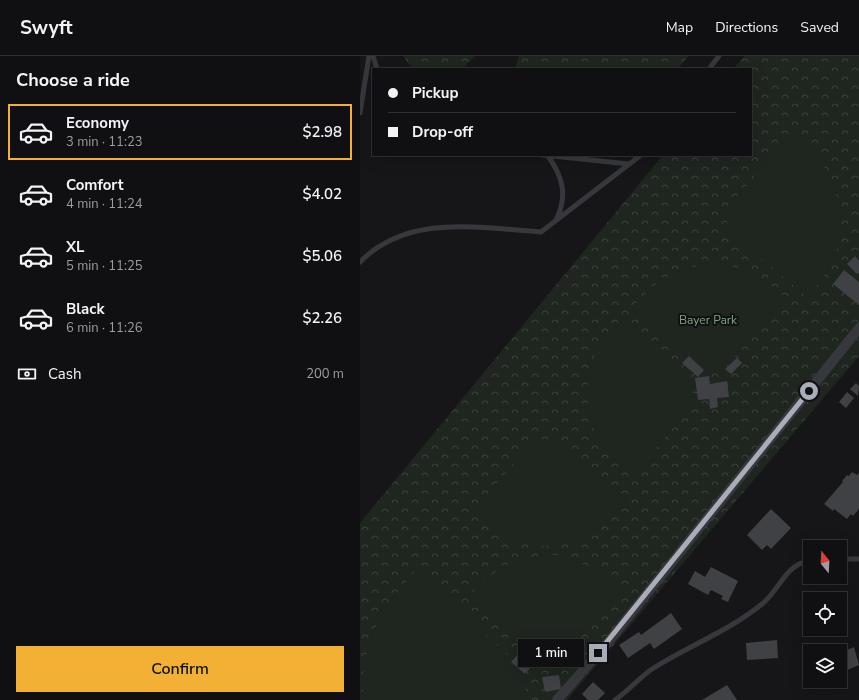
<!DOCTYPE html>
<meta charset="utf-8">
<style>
body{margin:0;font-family:"Nunito Sans",sans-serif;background:#19191b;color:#f1f3f6;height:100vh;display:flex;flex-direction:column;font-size:15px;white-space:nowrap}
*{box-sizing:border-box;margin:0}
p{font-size:13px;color:#9c9d9f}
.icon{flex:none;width:22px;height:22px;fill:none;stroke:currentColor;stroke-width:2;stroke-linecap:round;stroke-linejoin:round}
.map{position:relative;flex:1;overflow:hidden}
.details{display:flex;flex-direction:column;background:#101012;width:360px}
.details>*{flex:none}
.top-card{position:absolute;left:12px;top:12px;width:380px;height:88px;border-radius:0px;box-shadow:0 4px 16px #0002,0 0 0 1px #303032;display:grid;align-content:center;height:88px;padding:0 16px;background:#101012}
.needle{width:26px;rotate:342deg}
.controls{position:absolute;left:443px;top:484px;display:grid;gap:8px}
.controls a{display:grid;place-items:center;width:44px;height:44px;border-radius:0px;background:#101012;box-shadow:0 4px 16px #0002,0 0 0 1px #303032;font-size:20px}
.end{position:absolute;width:18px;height:18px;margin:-9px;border:5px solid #a8adb8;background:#111;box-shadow:0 0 0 2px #111}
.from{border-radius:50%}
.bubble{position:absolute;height:28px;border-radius:0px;background:#101012;box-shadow:0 4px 16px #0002,0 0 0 1px #303032;font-size:13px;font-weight:600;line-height:28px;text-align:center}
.top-card b{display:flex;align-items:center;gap:14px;height:38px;font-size:15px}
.top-card b+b{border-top:1px solid #303032}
.top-card i{width:10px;height:10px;background:#f1f3f6}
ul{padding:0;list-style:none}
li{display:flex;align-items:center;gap:12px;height:56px;margin:0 8px 6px;padding:0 8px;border:2px solid transparent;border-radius:0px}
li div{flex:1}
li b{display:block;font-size:15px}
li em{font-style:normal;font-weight:600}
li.current{border-color:#f2b134}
li>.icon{width:36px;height:36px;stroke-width:1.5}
h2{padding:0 16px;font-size:18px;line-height:48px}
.pay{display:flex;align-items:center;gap:10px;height:44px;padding:0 16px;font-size:15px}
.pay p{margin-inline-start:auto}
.button{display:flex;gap:8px;margin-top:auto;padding:8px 16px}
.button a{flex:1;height:46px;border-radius:0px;background:#f2b134;color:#111;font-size:16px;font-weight:600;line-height:46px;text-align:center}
header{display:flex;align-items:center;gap:24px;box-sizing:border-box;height:56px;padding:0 20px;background:#101012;border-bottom:1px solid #303032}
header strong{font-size:19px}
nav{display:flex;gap:22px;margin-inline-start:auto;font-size:14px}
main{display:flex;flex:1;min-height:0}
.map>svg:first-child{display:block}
.forest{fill:url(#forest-crowns)}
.garden{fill:#1e261f}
.building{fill:#404145}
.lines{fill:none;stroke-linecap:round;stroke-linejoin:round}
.service{stroke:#37383d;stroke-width:5}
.minor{stroke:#37383d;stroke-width:10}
.route{stroke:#a8adb8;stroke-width:5}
.labels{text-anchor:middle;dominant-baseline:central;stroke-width:4;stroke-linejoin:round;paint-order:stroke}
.park-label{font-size:12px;fill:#7fa381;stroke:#111113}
</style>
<header>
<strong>Swyft</strong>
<nav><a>Map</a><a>Directions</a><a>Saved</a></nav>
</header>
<main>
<section class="details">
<h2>Choose a ride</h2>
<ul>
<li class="current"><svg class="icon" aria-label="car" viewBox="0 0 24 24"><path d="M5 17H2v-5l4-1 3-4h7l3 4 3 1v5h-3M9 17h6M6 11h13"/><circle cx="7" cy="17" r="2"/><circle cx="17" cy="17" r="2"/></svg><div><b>Economy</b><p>3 min · 11:23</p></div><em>$2.98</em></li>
<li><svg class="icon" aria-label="car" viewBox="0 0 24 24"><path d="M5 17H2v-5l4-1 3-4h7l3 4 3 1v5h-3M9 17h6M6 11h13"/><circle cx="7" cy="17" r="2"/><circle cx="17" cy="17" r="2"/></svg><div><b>Comfort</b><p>4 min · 11:24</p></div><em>$4.02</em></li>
<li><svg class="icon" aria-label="car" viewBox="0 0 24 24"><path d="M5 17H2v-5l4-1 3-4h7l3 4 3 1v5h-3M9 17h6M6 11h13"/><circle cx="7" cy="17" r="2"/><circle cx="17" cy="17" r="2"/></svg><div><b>XL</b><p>5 min · 11:25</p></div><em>$5.06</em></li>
<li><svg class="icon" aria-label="car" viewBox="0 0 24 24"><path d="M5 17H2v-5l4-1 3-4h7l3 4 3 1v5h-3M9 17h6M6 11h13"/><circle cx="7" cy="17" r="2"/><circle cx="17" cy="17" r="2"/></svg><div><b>Black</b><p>6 min · 11:26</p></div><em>$2.26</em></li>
</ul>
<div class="pay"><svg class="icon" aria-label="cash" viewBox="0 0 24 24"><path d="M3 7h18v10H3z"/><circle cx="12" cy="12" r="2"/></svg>Cash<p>200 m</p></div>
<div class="button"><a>Confirm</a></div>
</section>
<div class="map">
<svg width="499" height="644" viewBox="0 0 499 644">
<defs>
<pattern id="forest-crowns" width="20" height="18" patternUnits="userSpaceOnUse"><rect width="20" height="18" fill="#1e261f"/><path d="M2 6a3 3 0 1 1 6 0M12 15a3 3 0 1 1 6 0" fill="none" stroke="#3c433d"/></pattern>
</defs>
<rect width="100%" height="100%" fill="#161618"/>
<path class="forest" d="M43 0H115L102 13H53Z
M159 0H329L317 13H155Z
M384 0H499V300L207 644H0V467L303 99H391V13H373Z"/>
<path class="garden" d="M431 77C441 86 452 94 460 105 482 132 487 179 470 210 464 221 456 231 448 241L369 175 365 155Z
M356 208C384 210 404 223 425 241L364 313 344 314 271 253C296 224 317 210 356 208Z
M260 266 332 327 334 347 273 419C263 410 253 402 245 391 224 364 222 326 237 295 243 284 252 275 260 266Z
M194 383 267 444C235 481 193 504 145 479 133 473 123 464 113 455L175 384Z
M193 499C222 503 241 517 261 535L197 605H178L107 542C133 513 154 501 193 499Z
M56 514 165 615 166 639 161 644H3C0 591 21 552 56 514Z"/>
<path class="building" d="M495 200 499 205V217L497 218 487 208Z
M484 214 499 226V249L473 228Z
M329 300 344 314 338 321 322 307Z
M377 302 382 307 371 318 365 313Z
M349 320 350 328 367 325 369 341 357 342 358 351 350 353 349 343 338 344 335 322Z
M496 327 499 330 498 340 490 333Z
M487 336 494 342 486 352 479 346Z
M492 416 497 419 499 417V453L493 460 491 458 487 463 474 453 473 455 464 448 483 426 482 425 487 419 489 420Z
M411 453 431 472 411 493 407 489 402 494 387 479Z
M351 511 378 525 368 546 361 543 363 540 351 534 348 539 328 528 335 515 345 521Z
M311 557 322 573 294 593 290 587 268 602 259 589 279 576 281 579Z
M417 584 418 602 387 604 386 587Z
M494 591 499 609 485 615 480 603V597Z
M163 593 176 605 165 618 151 606Z
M199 619 201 633 185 636 182 621Z
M233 626 245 637 238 644H228L222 638Z
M367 629 377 644H342Z"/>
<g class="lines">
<path class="service" d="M13 0 17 13
M349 13 359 0
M0 57 9 0
M183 99 269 108
M188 100C203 121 208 140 196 164
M0 206C49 157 119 172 181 176L281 99
M480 503H499
M255 644C268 635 279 622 292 613 328 590 369 575 402 548 419 535 426 507 450 505"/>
<path class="minor" d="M197 644 249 585 499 272"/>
</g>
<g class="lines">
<path class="route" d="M238 597 449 335"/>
</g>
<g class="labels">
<g class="park-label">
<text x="348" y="264">Bayer Park</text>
</g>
</g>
</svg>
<div class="controls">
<a><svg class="needle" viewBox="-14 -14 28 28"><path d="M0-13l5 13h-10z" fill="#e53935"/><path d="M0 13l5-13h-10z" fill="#9c9d9f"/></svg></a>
<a><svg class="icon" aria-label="locate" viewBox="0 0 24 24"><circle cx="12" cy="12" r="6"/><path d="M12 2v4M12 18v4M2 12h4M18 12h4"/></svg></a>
<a><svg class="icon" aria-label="layers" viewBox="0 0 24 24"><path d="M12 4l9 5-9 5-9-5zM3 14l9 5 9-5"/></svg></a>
</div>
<i class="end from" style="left:449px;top:335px"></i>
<i class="end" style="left:238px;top:597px"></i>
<div class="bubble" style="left:158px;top:583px;width:66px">1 min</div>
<div class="top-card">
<b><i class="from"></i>Pickup</b>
<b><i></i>Drop-off</b>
</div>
</div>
</main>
